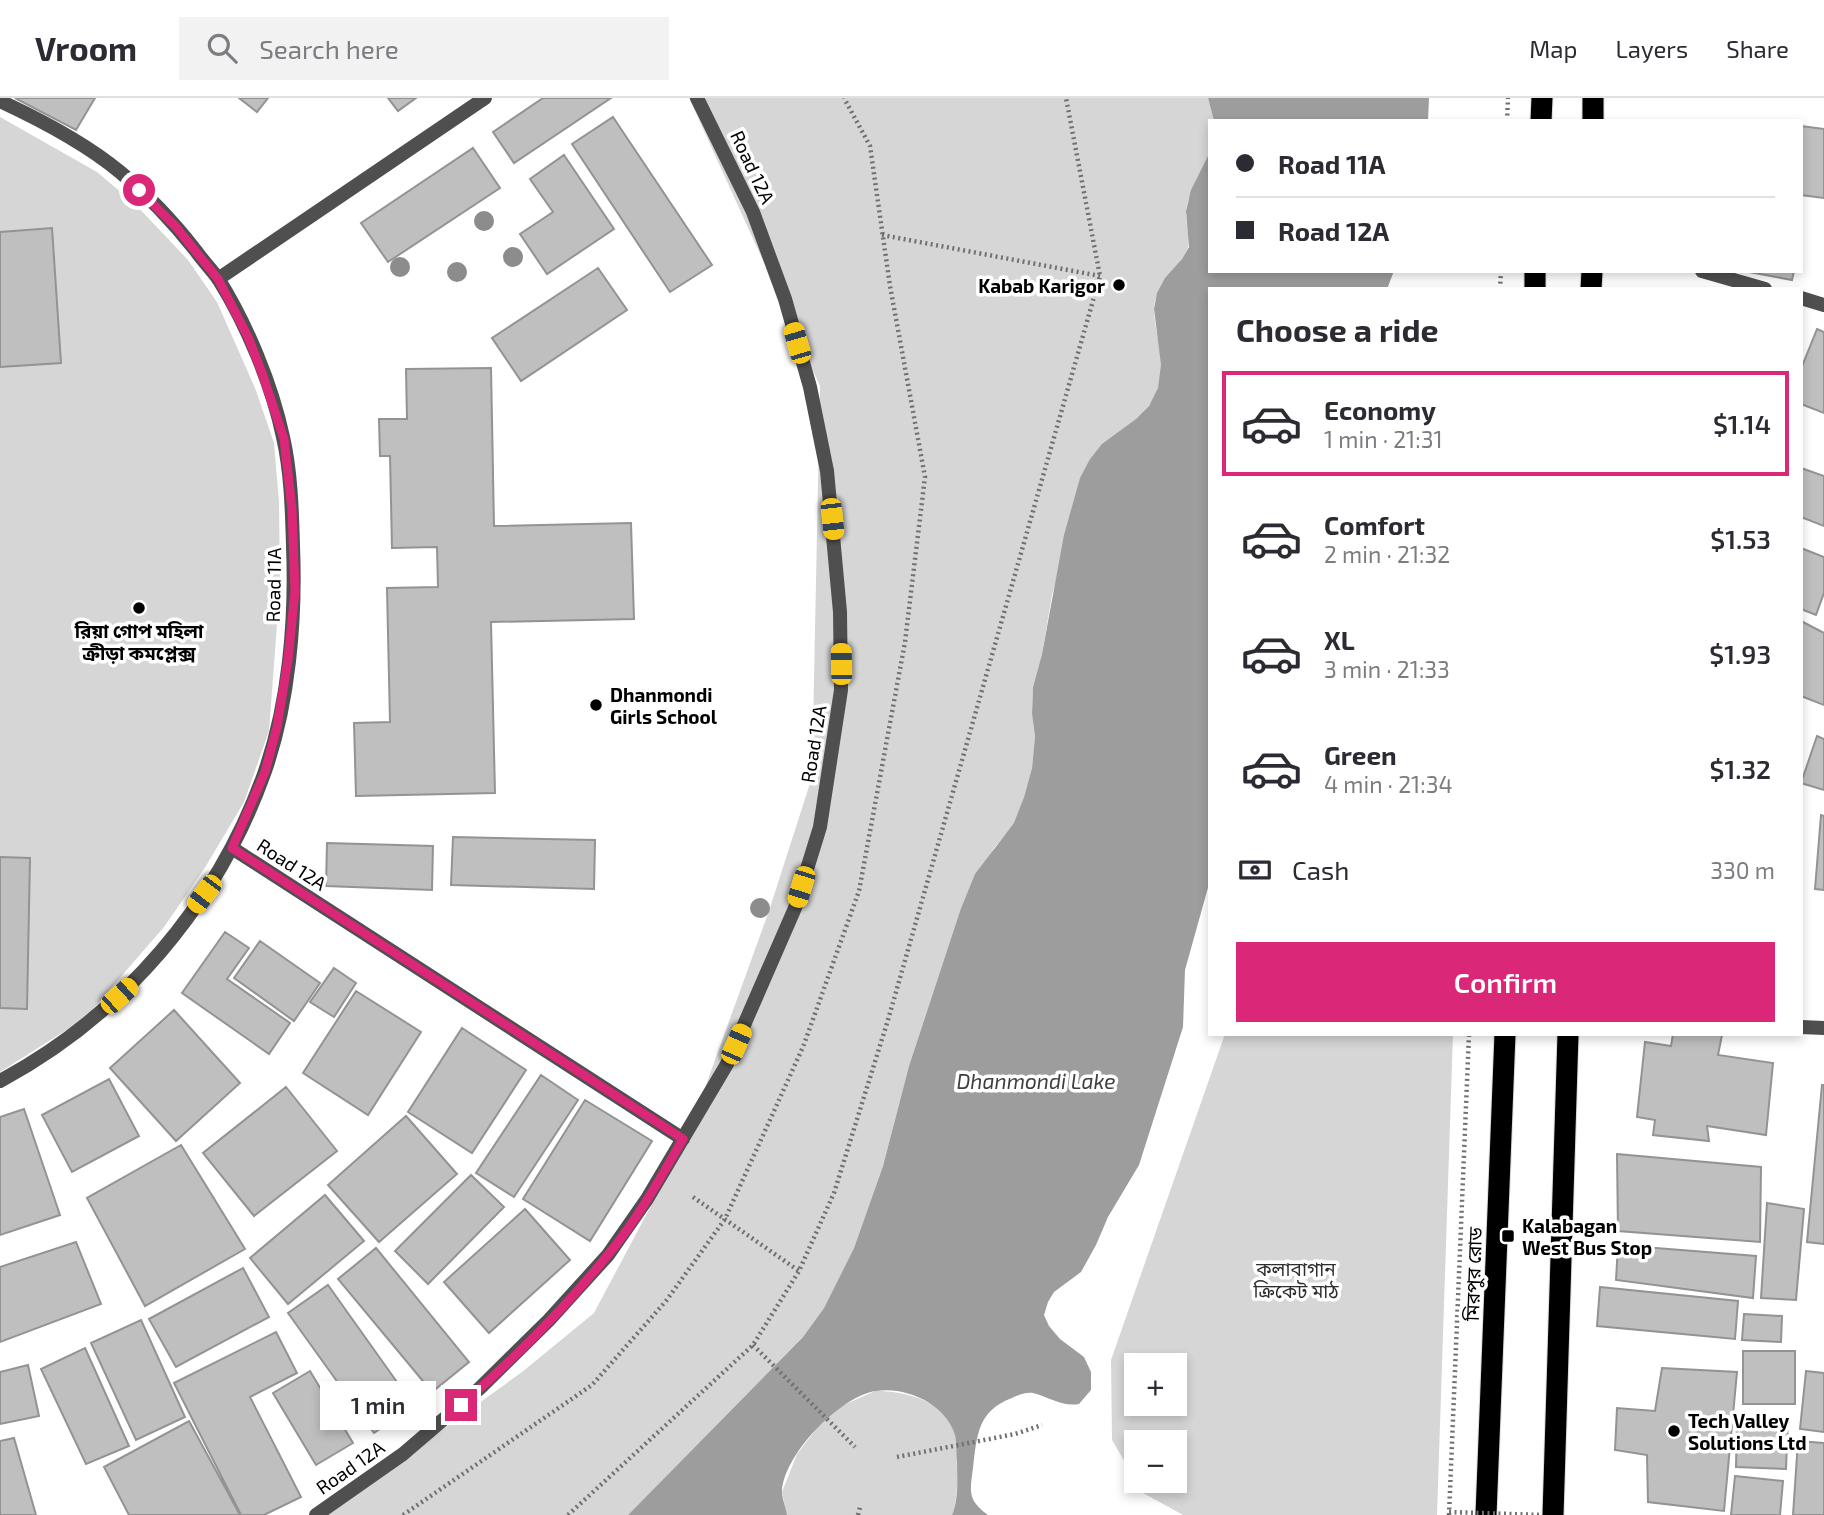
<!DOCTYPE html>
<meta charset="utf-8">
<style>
body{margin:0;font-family:"Exo 2","Noto Sans Bengali",sans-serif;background:#f2f2f3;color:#2b2b33;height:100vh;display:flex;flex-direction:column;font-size:26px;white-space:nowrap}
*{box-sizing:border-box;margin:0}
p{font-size:23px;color:#7c7c81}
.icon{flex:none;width:38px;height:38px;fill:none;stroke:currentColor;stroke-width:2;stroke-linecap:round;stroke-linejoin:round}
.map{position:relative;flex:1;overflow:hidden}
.panel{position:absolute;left:1208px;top:189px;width:595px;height:749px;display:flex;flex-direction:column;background:#fff;border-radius:0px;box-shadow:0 4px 10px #0003}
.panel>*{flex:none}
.banner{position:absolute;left:1208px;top:21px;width:595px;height:154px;border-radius:0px;box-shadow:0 4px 10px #0003;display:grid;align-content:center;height:154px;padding:0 28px;background:#fff}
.fabs{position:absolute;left:1124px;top:1255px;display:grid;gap:14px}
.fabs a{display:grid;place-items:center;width:63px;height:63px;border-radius:0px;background:#fff;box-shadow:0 4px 10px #0003;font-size:35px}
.end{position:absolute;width:32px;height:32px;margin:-16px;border:9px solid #db2777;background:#fff;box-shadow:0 0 0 4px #fff}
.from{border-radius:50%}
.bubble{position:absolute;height:49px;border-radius:0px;background:#fff;box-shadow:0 4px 10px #0003;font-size:23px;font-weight:600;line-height:49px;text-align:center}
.car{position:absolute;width:21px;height:42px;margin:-21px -10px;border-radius:9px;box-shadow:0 0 5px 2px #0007;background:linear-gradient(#f5c518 24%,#345 0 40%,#f5c518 0 76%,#345 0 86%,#f5c518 0)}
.banner b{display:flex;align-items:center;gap:24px;height:66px;font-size:26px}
.banner b+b{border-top:2px solid #e1e1e2}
.banner i{width:18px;height:18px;background:#2b2b33}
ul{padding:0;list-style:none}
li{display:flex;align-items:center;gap:21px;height:105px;margin:0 14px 10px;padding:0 14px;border:4px solid transparent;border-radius:0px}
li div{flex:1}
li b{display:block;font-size:26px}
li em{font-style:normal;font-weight:600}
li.selected{border-color:#db2777}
li>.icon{width:63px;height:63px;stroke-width:1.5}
h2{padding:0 28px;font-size:32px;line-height:84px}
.pay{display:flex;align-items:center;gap:18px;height:77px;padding:0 28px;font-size:26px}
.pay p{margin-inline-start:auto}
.action{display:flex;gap:14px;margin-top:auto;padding:14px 28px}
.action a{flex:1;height:80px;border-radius:0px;background:#db2777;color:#fff;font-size:28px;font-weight:600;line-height:80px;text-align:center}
header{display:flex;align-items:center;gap:42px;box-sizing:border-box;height:98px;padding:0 35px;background:#fff;border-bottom:2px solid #e1e1e2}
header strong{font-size:33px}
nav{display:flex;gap:38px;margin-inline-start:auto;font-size:24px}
.search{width:490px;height:63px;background:#f2f2f3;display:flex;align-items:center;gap:18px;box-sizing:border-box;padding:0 24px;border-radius:0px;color:#7c7c81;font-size:26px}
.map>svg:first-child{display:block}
.green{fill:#d6d6d6;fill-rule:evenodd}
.water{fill:#9d9d9d}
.building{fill:#bfbfbf;stroke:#939393;stroke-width:2}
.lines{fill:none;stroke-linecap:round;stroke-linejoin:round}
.highway-casing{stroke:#dbdbdb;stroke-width:23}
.path{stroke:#717171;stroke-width:4.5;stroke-dasharray:2 3.5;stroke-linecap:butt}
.street{stroke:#4f4f4f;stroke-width:14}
.highway{stroke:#000;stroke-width:21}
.path-bridge{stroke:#717171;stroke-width:4.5;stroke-dasharray:2 3.5;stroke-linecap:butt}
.tree{fill:#8c8c8c}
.route{stroke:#db2777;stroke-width:9}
.poi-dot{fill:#000;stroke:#fff;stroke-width:2.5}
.labels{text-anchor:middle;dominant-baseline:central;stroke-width:7;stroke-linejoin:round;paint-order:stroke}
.street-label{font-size:19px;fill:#000;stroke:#fff}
.poi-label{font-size:19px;font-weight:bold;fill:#000;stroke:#fff;text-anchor:start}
.park-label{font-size:19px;fill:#2d2d2d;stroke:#fff}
.water-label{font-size:21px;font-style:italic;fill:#3e3e3e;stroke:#fff}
</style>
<header>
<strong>Vroom</strong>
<div class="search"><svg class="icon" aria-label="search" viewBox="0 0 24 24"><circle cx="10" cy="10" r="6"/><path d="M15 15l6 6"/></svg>Search here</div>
<nav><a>Map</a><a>Layers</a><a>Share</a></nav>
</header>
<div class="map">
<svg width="1824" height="1417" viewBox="0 0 1824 1417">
<rect width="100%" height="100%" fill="#fff"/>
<path class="green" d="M689 0H1208L1214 23H1209C1209 33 1211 45 1209 55 1205 76 1187 92 1186 115 1186 127 1191 142 1187 152 1177 173 1154 187 1154 213 1155 239 1168 267 1157 293 1145 324 1111 336 1090 361L1052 497 1042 556 1033 589 1032 616 1035 638 1032 670 1024 699 1015 725 994 750 960 813 909 968 883 1068 854 1150 824 1210 803 1239 628 1417H324L522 1274 594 1215 686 1042 769 813 812 679 820 288Z
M0 19 97 74 136 107 188 162 217 204 255 290 274 345 279 404 280 487 269 633 244 704 206 768 164 829 92 912 68 931 0 974Z
M1225 936H1453L1437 1417H1183L1143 1395 1112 1342 1111 1262ZM1136 1267H1174V1306H1136ZM1136 1344H1174V1382H1136Z
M875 1293C906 1293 944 1302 955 1336 958 1346 956 1359 957 1369 957 1385 958 1401 952 1417H787L782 1394 797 1356 821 1325 837 1310Z"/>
<path class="water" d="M1208 0H1429L1428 23H1214Z
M1209 56V173H1394L1387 191H1209V786L1185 872 1183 929 1139 1067 1108 1119 1096 1147 1081 1174 1054 1194 1048 1204 1044 1217 1049 1228 1060 1241 1084 1259 1091 1274V1292L1079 1306C1062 1309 1049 1299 1033 1295 1026 1294 1018 1297 1012 1300 977 1313 977 1338 973 1370 970 1393 967 1402 988 1417H952C959 1400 957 1382 957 1364 956 1355 957 1345 955 1337 946 1306 906 1288 876 1293 840 1298 781 1359 782 1396 783 1403 786 1410 787 1417H628L803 1239 824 1210 854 1150 883 1068 909 968 960 813 975 776 1014 725 1024 699 1032 670 1035 638 1032 616 1033 589 1042 556 1064 437 1080 380 1090 361 1102 346 1136 321 1149 308 1158 290 1161 267 1154 211 1157 195 1165 180 1182 161 1189 149 1186 113 1191 92Z"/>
<path class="building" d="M15 0H95L76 32Z
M239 0H268L257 14Z
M388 0H416L398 13Z
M543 0H611L514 65 493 34Z
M613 19 712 167 670 194 572 46Z
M1801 28 1824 31V100L1801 97Z
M473 50 500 90 388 164 361 125Z
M564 57 614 131 547 176 520 136 553 114 530 81Z
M52 130 61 265 0 269V134Z
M598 170 627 212 521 283 492 240Z
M1744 173H1794L1792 182Z
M1817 231 1824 234V315L1801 306V271Z
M491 270 494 428 631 425 634 521 491 524 495 695 356 698 354 625 390 624 387 490 438 489 437 449 392 450 390 358H380L379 321H407L406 271Z
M1801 370 1824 378V428L1801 419Z
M1801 450 1824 459V495L1816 517 1801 511Z
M1801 523 1824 535V607L1801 598Z
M1817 638 1824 641V692L1801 685Z
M1821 717 1824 718V792L1815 791Z
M453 739 595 742 594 791 451 787Z
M327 745 433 748 432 792 326 788Z
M0 759 30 760 27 911 0 910Z
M225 834 249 850 227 881 290 925 269 956 182 895Z
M260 843 320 885 294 923 234 880Z
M334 870 356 885 334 919 310 904Z
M356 893 421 934 368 1017 303 975Z
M174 912 240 985 176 1043 110 970Z
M462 930 526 972 472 1055 408 1014Z
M1673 936 1722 937 1718 957 1773 965 1766 1037 1707 1028 1709 1043 1653 1037 1655 1022 1637 1019 1645 944 1671 948Z
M541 977 578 1002 514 1099 476 1075Z
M109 981 139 1038 72 1074 42 1017Z
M1822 987H1824V1146L1807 1144Z
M286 989 337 1053 254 1118 203 1055Z
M585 1002 652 1043 590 1143 523 1101Z
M24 1011 60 1117 0 1137V1019Z
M406 1018 457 1076 379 1144 328 1087Z
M181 1047 245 1151 145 1208 87 1100Z
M1617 1056 1761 1069 1760 1144 1618 1133Z
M471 1077 504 1109 428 1186 395 1153Z
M325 1097 364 1143 288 1206 250 1160Z
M1767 1105 1804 1111 1796 1202 1761 1200Z
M525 1111 570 1162 489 1235 444 1184Z
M76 1144 101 1206 0 1244V1169Z
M1618 1147 1756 1158 1753 1200 1616 1182Z
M376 1150 469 1264 432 1294 338 1181Z
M243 1170 269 1219 176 1269 149 1221Z
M328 1187 414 1308 374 1335 288 1215Z
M1600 1189 1738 1203 1735 1241 1597 1228Z
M1744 1216 1782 1218 1781 1244 1742 1242Z
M141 1222 185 1319 136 1342 91 1245Z
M276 1234 297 1275 250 1299 301 1399 264 1417H241L174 1285Z
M85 1250 129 1348 86 1366 41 1271Z
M1743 1253H1795V1306H1743Z
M28 1267 39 1318 0 1326V1274Z
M1662 1270 1737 1274 1724 1413 1648 1404 1647 1357 1615 1352 1617 1310 1655 1313Z
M310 1273 353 1345 316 1367 273 1295Z
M1806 1273 1824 1275V1334L1800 1331Z
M1737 1321 1788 1323 1786 1371 1736 1369Z
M189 1323 240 1417H129L104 1369Z
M14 1340 36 1417H0V1343Z
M1798 1343 1824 1345V1417H1793Z
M1735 1378 1783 1383 1780 1417H1731Z"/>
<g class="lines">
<defs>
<path id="highway" d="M1593 0V23
M1541 23 1542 0
M1535 191V173
M1591 191 1592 173
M1486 1417 1505 936
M1553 1417 1568 936"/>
</defs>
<use href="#highway" class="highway-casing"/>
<path class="path" d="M1507 23 1508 0
M882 137 1100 178
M1500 191 1501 173
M693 1099 799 1173
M753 1247 855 1349
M897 1359 1015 1336 1042 1327
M403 1417 592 1287 666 1203 725 1121 803 949 859 793 905 544 925 379 890 188 870 48 844 0
M568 1417 753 1247 799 1173 834 1095 888 922 1100 178 1066 0
M858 1417 860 1409
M1449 1417 1469 936"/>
<path class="street" d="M0 3C41 22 85 45 120 74 148 97 174 125 196 153 203 163 212 172 219 182 247 227 272 287 283 339 291 374 292 412 293 448 296 522 289 606 264 676 217 807 123 917 0 983
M1702 173 1765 191
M218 181 485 0
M1801 200 1824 207
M232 750 683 1041
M1801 929 1824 930
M316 1417 403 1356 480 1290 549 1222 608 1157 647 1101 727 966 795 810 820 729 841 592 840 514 827 373 810 289 785 201 753 114 697 0"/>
<use href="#highway" class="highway"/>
<path class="path-bridge" d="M1449 1414 1541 1417"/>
</g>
<g class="tree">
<circle cx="484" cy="123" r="10"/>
<circle cx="513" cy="159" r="10"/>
<circle cx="400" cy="169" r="10"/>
<circle cx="457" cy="174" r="10"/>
<circle cx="760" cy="810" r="10"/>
</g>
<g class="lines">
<path class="route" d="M139 92 176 129 218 181 248 239 262 275 284 341 292 411 295 493 288 562 277 629 265 674 232 750 683 1041C660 1081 637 1122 607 1158 564 1211 513 1262 461 1307"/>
</g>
<g class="poi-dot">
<circle cx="1119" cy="187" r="7"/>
<circle cx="139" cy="510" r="7"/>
<circle cx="596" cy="607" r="7"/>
<rect x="1501" y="1131" width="14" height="14" rx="3.5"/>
<circle cx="1674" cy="1333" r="7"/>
</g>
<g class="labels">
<g class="street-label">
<text transform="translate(753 69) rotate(65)">Road 12A</text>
<text transform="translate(273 487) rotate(-89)">Road 11A</text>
<text transform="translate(813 646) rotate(-81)">Road 12A</text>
<text transform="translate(292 766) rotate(33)">Road 12A</text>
<text transform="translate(1473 1176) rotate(-88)">মিরপুর রোড</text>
<text transform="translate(350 1369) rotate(-35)">Road 12A</text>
</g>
<g class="poi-label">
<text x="1105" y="187" text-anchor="end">Kabab Karigor</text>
<text x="139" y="532" text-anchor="middle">রিয়া গোপ মহিলা<tspan x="139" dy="22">ক্রীড়া কমপ্লেক্স</tspan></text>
<text x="610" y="596">Dhanmondi<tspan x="610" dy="22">Girls School</tspan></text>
<text x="1522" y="1127">Kalabagan<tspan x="1522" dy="22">West Bus Stop</tspan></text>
<text x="1688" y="1322">Tech Valley<tspan x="1688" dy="22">Solutions Ltd</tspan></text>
</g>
<g class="park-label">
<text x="1296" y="1170">কলাবাগান<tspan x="1296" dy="22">ক্রিকেট মাঠ</tspan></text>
</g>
<g class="water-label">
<text x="1036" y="982">Dhanmondi Lake</text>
</g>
</g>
</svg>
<div class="fabs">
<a>+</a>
<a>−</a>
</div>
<i class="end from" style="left:139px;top:92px"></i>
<i class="end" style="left:461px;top:1307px"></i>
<div class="bubble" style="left:320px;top:1283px;width:116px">1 min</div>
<i class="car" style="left:797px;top:245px;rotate:344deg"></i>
<i class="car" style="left:832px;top:421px;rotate:174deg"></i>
<i class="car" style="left:841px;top:566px;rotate:359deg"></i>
<i class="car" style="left:801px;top:789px;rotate:197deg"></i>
<i class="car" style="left:204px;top:796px;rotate:217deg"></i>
<i class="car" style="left:119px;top:898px;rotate:48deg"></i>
<i class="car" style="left:736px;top:946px;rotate:24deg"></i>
<div class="banner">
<b><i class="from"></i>Road 11A</b>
<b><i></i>Road 12A</b>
</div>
<section class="panel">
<h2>Choose a ride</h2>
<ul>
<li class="selected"><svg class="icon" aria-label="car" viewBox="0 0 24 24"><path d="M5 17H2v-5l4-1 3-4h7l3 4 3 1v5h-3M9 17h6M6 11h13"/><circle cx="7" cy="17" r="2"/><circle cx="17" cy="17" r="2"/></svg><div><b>Economy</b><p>1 min · 21:31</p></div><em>$1.14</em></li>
<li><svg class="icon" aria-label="car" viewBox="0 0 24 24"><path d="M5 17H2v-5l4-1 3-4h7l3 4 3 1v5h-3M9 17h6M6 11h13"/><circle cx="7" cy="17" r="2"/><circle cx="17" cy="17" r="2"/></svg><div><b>Comfort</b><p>2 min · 21:32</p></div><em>$1.53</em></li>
<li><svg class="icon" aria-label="car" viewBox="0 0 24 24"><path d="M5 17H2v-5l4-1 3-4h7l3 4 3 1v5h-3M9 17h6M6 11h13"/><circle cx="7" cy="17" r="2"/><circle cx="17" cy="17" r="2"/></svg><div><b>XL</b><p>3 min · 21:33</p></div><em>$1.93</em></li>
<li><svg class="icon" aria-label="car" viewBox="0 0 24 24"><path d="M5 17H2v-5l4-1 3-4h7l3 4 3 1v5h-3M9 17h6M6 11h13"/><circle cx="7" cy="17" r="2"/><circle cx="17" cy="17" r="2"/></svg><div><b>Green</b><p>4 min · 21:34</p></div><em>$1.32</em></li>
</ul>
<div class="pay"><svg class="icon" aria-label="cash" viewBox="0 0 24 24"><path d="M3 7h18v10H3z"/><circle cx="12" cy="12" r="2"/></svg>Cash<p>330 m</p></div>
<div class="action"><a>Confirm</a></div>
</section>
</div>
